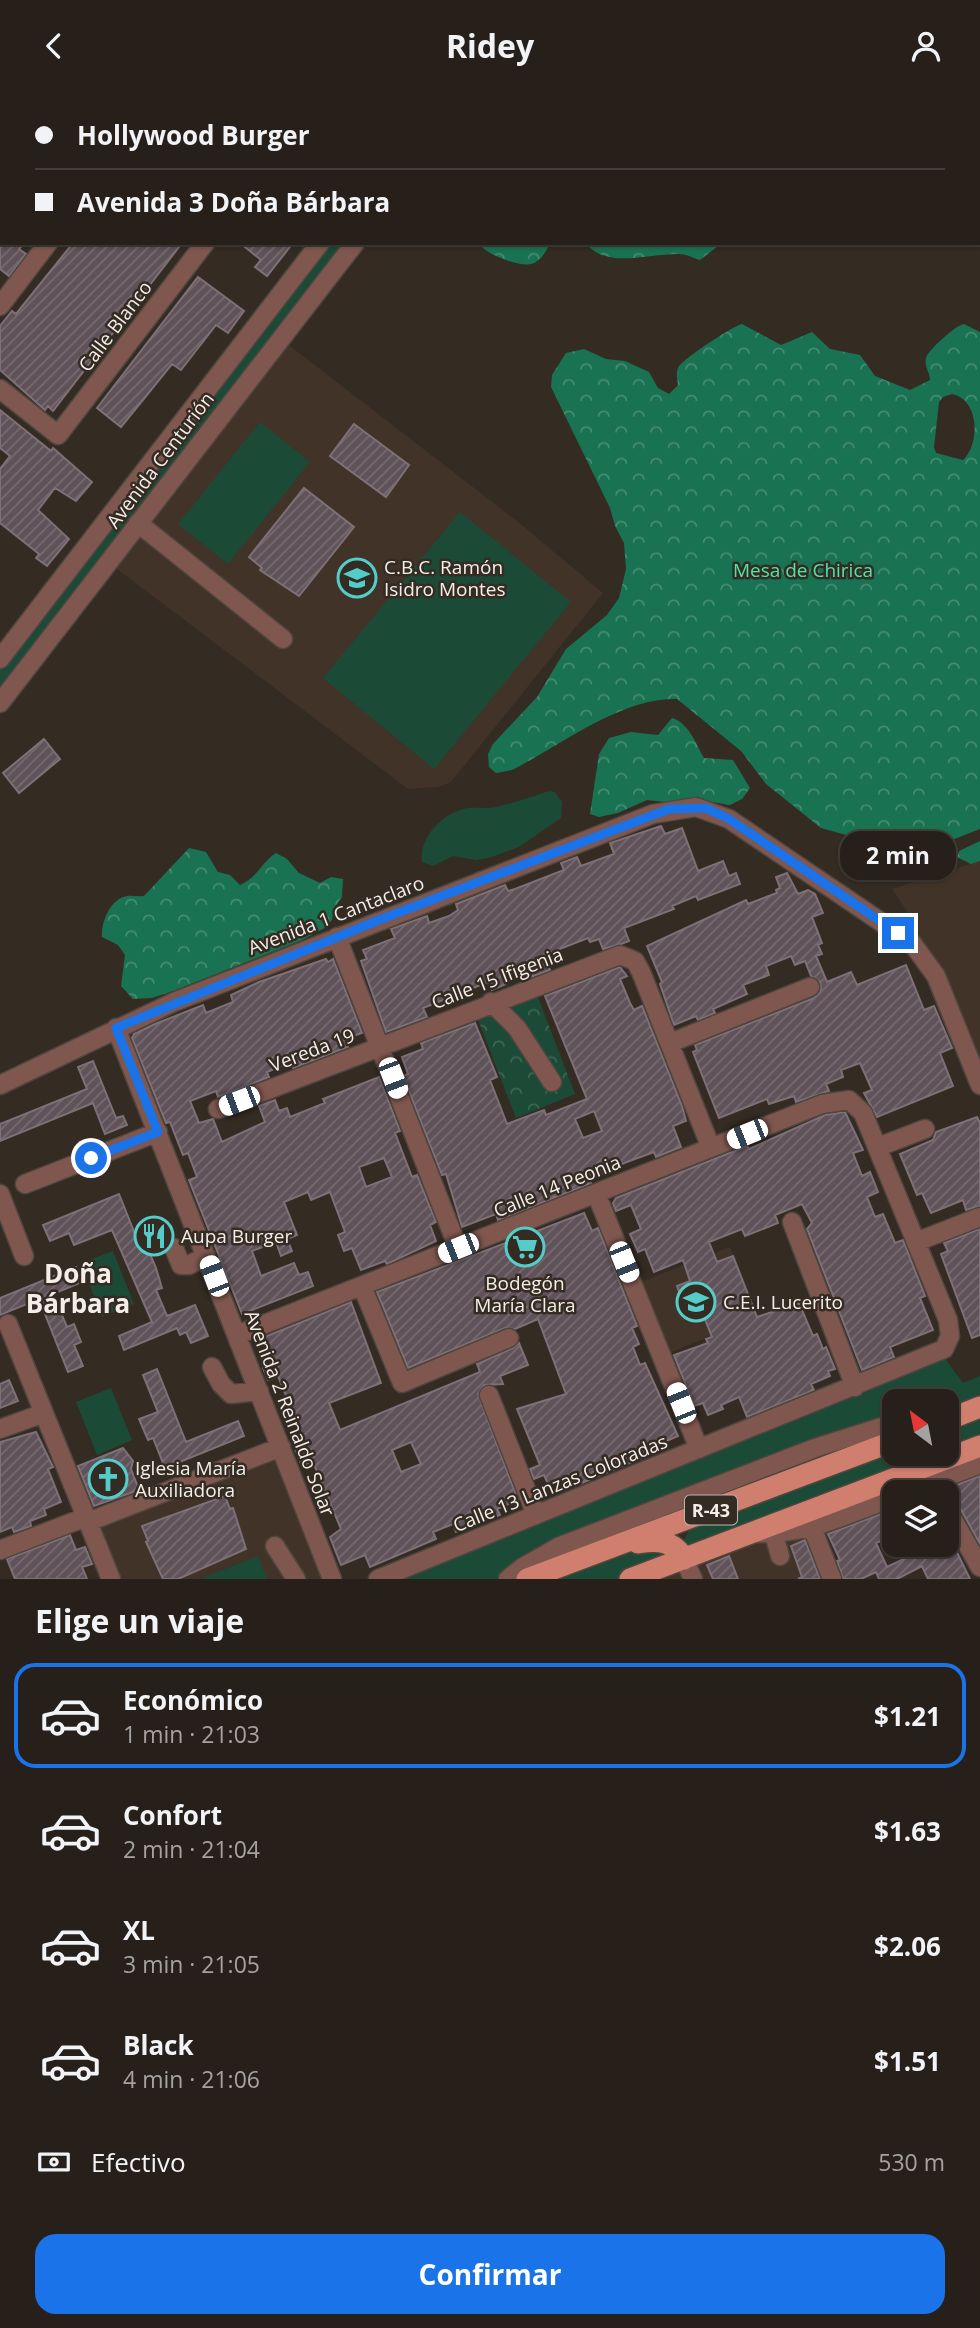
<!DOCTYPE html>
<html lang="es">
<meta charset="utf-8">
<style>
body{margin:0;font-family:"Open Sans",sans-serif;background:#332d27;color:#f1f3f6;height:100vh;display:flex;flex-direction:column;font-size:26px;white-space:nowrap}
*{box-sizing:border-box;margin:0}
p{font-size:23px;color:#a4a3a2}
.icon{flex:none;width:38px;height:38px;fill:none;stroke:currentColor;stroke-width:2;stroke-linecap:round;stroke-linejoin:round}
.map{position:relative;height:1488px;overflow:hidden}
.details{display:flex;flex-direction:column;background:#27201a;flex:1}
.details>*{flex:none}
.hud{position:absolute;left:0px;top:0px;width:980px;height:154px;box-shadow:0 2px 5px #0004,0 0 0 2px #433e39;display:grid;align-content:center;height:154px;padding:0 35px;background:#27201a}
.needle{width:46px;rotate:328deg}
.fabs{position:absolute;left:882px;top:1298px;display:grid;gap:14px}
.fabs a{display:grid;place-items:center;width:77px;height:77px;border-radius:14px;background:#27201a;box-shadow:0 2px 5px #0004,0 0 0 2px #433e39;font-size:35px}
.end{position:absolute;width:32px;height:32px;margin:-16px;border:9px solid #1a73e8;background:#fff;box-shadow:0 0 0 4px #fff}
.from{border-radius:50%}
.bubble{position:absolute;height:49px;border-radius:21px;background:#27201a;box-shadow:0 2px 5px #0004,0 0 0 2px #433e39;font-size:23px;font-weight:700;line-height:49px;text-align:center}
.car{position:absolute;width:21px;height:42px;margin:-21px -10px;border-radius:9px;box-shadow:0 0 5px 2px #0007;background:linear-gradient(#fff 24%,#345 0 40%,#fff 0 76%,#345 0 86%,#fff 0)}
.hud b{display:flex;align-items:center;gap:24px;height:66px;font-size:26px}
.hud b+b{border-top:2px solid #433e39}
.hud i{width:18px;height:18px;background:#f1f3f6}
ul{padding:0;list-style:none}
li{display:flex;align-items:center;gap:21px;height:105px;margin:0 14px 10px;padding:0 21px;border:4px solid transparent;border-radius:21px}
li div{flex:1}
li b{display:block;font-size:26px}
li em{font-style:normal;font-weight:700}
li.active{border-color:#1a73e8}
li>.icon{width:63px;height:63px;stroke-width:1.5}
h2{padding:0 35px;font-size:32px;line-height:84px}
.pay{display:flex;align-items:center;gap:18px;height:77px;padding:0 35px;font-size:26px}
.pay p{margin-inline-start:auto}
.primary-button{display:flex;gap:14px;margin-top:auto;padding:14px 35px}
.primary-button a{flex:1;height:80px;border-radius:21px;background:#1a73e8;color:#fff;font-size:28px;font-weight:700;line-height:80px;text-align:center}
header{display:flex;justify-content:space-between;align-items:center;height:91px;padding:0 35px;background:#27201a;font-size:32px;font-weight:700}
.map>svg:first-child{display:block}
.built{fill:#413327}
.grass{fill:#1b4b37;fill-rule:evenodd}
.forest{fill:url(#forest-crowns);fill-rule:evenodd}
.park{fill:url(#park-crowns)}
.building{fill:url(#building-hatch);stroke:#7e7077;stroke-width:2;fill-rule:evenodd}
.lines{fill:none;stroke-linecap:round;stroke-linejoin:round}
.minor-casing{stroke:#4f463f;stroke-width:21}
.major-casing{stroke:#4f463f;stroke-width:24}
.minor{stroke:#7f574f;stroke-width:18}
.major{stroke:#d07f6f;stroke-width:21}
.route{stroke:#1a73e8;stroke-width:9}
.labels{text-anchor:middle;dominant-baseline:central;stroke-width:5;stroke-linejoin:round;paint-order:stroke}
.shield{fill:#342b23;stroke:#bab4ae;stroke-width:2}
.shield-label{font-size:18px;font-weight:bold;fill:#f4eee9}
.street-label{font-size:19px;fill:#f4eee9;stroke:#342b23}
.poi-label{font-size:19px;fill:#f4eee9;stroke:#342b23;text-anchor:start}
.park-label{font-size:19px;fill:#50e4a9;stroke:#342b23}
.district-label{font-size:26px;font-weight:bold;fill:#f4eee9;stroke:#342b23}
</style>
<header><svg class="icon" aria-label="back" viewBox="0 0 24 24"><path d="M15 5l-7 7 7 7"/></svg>Ridey<svg class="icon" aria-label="person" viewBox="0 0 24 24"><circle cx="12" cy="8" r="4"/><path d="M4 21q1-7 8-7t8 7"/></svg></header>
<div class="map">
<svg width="980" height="1488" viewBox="0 0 980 1488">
<defs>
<pattern id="forest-crowns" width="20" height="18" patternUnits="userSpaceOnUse" patternTransform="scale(1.75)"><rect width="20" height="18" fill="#197251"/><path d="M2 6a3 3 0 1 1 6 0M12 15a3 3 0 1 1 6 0" fill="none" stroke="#468d72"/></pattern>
<pattern id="park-crowns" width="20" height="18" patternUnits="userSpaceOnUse" patternTransform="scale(1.75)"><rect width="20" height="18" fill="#1b4b37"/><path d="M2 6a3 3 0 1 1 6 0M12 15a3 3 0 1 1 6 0" fill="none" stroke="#3d6554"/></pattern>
<pattern id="building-hatch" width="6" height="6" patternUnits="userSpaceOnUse" patternTransform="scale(1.75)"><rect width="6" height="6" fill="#5f5259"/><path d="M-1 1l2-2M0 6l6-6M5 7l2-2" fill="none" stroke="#776b71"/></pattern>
</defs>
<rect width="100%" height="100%" fill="#342b23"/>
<path class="built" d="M281 248 517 430 603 502 451 691 438 696 408 698 109 472Z
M980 770V989L910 825 892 798Z
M730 1156 757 1226 662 1265 633 1194Z
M281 1356 332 1488H111L88 1431Z
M806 1439 832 1488H638L754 1442Z"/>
<path class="grass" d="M320 152H355L0 612V568Z
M260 331 310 371 228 473 178 433Z
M460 421 571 511 434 678 323 587Z
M549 700 555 701 562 711 561 727 519 756 489 767 476 769 453 765 433 775 422 771C419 745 444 721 468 717 478 716 487 718 496 716 514 712 531 706 549 700Z
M113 1160 134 1213 102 1226 81 1172Z
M941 1262 963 1292 980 1285V1373L638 1488H379ZM894 1311H947V1363H894ZM690 1438 682 1452 616 1455Z
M111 1297 132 1349 97 1364 76 1311Z
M258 1465 267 1488H205V1486Z"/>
<path class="forest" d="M763 0H980V122L978 125V2H761Z
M479 152H550C546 161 540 171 531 173 519 176 484 163 479 152Z
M586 152H722L700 169C693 167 686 163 679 163 651 162 606 179 586 152Z
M742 233 781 254 812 241 830 258 860 264 875 285 910 299 930 289C930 281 924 276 926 267 928 259 956 234 964 233L980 241V738L916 763 898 765 886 762 864 749 821 737 766 693 741 660 677 608C622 606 561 654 512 679L496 682 489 676 488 663 493 653 537 606 566 558 607 524 619 507 626 478 624 452 615 435 610 417 551 296 552 284 566 262 584 258 606 268 625 270 649 281 658 297 669 303 678 294C677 288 676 282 678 277 681 269 733 235 742 233ZM952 303C980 309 980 353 963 369L936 362 934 356 939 311 943 306Z
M672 627C689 632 696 653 704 667L733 669 750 697 742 708 730 714 694 708 674 712 647 709 618 722 599 726 590 723 599 663 609 647 631 641 658 644Z
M980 750V770L971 773 957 766 959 760Z
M189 757 206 761 218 781 230 784 240 794C257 787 262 771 276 762L287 768 299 782 320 792 331 786 343 788 342 806 335 816 332 829 323 838 302 849 173 900 152 907 133 908 121 895 125 864 118 854 102 846C101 831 110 808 127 805 133 804 138 806 144 805Z"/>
<path class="park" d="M534 896 575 1003 516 1027 474 918Z"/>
<path class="building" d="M0 152H24L19 158 26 163 9 185 0 178Z
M73 152H182L53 320 48 315 45 319 0 279V235L12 220 16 223Z
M240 152H293L267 185 255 176 261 169Z
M198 186 244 220 228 242 216 234 181 279 172 273 121 336 97 317Z
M0 319 51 360 53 357 92 391 76 410 55 397 38 419 69 448 47 475 36 467 39 463 0 432V378L10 365 0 357Z
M354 333 409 374 386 406 330 365Z
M304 397 354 436 299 505 260 479 262 477 249 466Z
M44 648 60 668 19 702 3 682Z
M661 735 665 743 682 737 698 780 723 770 729 785 736 782 740 793 698 809 696 805 672 815 674 818 624 837 629 850 621 853 603 858 599 848 590 851 588 847 544 864 550 879 528 887 523 875 502 884 506 893 492 899 488 891 423 917 427 926 386 941 361 870 367 868 363 859 395 847 391 838 427 825 429 832 449 825 458 819 456 813 505 794 508 800 515 798 564 779 561 772 577 766 581 775 614 763 610 752Z
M787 782 798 803 808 799 815 803 823 822 812 826 822 852 818 854 822 863 816 865 827 891 851 881 857 894 906 874 924 919 934 915 952 957 940 962 953 995 877 1026 864 1002 872 999 860 972 841 979 843 986 826 993 829 1000 796 1011 794 1005 769 1013 767 1008 719 1027 693 961 697 959 695 954 814 907 821 898 820 891 811 885 805 870 795 874 791 865 766 875 769 884 743 894 747 903 713 918 715 922 698 929 696 925 674 934 660 893 662 891 647 855 746 809 748 813 777 802 776 799 780 797 776 786Z
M326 868 328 871 333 868 362 942 345 948 348 956 342 958 293 977 291 971 267 981 269 986 218 1006 216 1000 190 1010 199 1032 213 1028 222 1051 265 1031 259 1015 275 1009 279 1020 287 1017 290 1026 325 1012 323 1008 379 986 400 1040 395 1042 412 1086 417 1084 436 1131 430 1134 436 1150 387 1173 385 1170 361 1179 352 1157 344 1160 338 1144 345 1141 330 1101 311 1109 308 1101 284 1111 297 1144 287 1148 292 1160 281 1165 276 1151 252 1160 261 1185 294 1172 299 1184 308 1181 313 1195 242 1223 189 1089 197 1086 188 1062 183 1064 170 1031 166 1032 132 947 134 943 155 933 203 914 206 922 233 911 231 904 259 891ZM384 1067 392 1086 366 1096 359 1076Z
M620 876 627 885 620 888 630 912 634 919 642 915 682 1015 686 1030 673 1035 681 1056 656 1066 654 1061 624 1072 590 1089 591 1092 498 1129 496 1123 462 1136 446 1083 442 1084 403 985 408 983 402 966 423 958 421 952 475 932 497 986 490 989 507 1033 544 1019 546 1024 587 1008 545 905ZM594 1020 602 1040 583 1047 575 1028Z
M93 970 116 1027 123 1025 127 1034 105 1043 93 1012 0 1050V1033L87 998 78 976Z
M845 1021 863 1059 853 1062 862 1085 870 1081 878 1101 867 1106 875 1126 883 1123 895 1152 903 1149 925 1205 920 1207 933 1239 890 1256 894 1266 862 1279 807 1138 812 1132 802 1113 775 1124 778 1132 745 1145 742 1138 709 1151 717 1171 733 1165 757 1226 799 1212 813 1245 817 1243 823 1258 826 1256 835 1278 828 1280 830 1285 811 1293 814 1299 747 1326 739 1306 721 1314 723 1318 708 1324 703 1312 694 1315 674 1264 708 1252 706 1248 712 1246 704 1226 698 1229 692 1213 685 1216 677 1195 690 1190 683 1169 654 1181 645 1158 638 1161 630 1143 641 1138 631 1114 616 1120 613 1112 616 1107 747 1055 749 1058 825 1024Z
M977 1026 980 1032V1115L966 1119 963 1109 931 1122 922 1102 917 1104 900 1063 933 1049 936 1041Z
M119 1103 139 1153 145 1151 156 1177 162 1197 156 1199 167 1225 195 1214 208 1245 191 1252 186 1241 180 1244 177 1237 124 1259 119 1245 152 1231 112 1139 74 1154 69 1142 50 1150 43 1134Z
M584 1122 592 1140 598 1137 637 1235 632 1237 639 1253 633 1256 640 1274 645 1272 678 1345 662 1352 664 1357 649 1364 565 1399 560 1388 548 1393 544 1384 534 1388 530 1378 540 1374 517 1318 566 1303 538 1228 515 1238 505 1237 408 1277 377 1201Z
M980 1138V1244L972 1247 941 1163 948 1160 944 1152Z
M76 1176 82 1191 53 1203 67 1236 74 1233 81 1251 74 1254 83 1275 68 1281 39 1208 0 1224V1207Z
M351 1211 381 1292 329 1312 340 1339 480 1281 477 1273 513 1257 519 1252 528 1274 500 1285 503 1293 484 1294 478 1303 518 1409 497 1418 500 1424 456 1441 453 1433 433 1441 436 1448 370 1476 365 1464 341 1474 330 1446 341 1438 313 1371 302 1375 295 1358 306 1353 295 1326 292 1327 286 1313 289 1312 278 1285 268 1289 263 1277 273 1272 262 1247ZM411 1351 421 1373 401 1381 392 1359Z
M157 1278 186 1351 238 1330 244 1345 165 1377 153 1347 148 1349 139 1328 158 1321 143 1284Z
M9 1289 18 1310 0 1317V1293Z
M36 1341 53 1376 48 1378 61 1411 44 1418 46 1424 30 1430 31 1435 14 1441 12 1436 0 1441V1351Z
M123 1357 133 1370 131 1378 139 1399 94 1415 78 1375Z
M979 1385 980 1387V1453L949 1397Z
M225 1405 230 1418 233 1417 246 1458 178 1488H163L146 1451 148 1450 142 1435Z
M894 1418V1444L876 1452 887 1476 906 1467 900 1454H947V1441L970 1488H928L922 1475 897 1488H879L876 1481 861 1488H843L837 1470 840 1469 828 1443Z
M70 1444 76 1459 85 1456 92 1473 82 1476 87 1488H15L7 1468Z
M805 1449 820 1488H798L802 1486 791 1455Z
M729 1465 738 1488H713L707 1474Z"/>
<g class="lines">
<defs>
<path id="minor" d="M23 0 25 2
M235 0 238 2
M57 2 58 0
M437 2 438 0
M472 2 473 0
M0 75 2 73
M0 215 48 152
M0 298 58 344 205 152
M138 432 283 548
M0 568 320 152
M0 612 355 152
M337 846 458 1157
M491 911 517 937 552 991
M116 937 332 1488
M670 952 810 896
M0 994 174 911 653 723 696 716 729 728 912 852 936 885 980 994
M218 1018 620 864 635 870 641 881 711 1057
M878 1056 925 1038
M25 1093 158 1041
M596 1102 699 1358
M0 1103 24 1165
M792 1131 855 1296
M916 1151 980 1126
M174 1157 181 1174H189L206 1165
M362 1195 402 1292 509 1247
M8 1233 111 1488
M237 1244 822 1013 849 1009 863 1022 948 1229 950 1245 944 1258 378 1488
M212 1276 221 1293 231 1303 259 1300
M489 1304 536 1424
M0 1338 44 1322
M904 1402 980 1373
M947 1418 980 1476
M88 1431 281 1356
M812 1436 832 1488
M754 1442C805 1445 848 1423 894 1406
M774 1443 780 1465
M275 1455 296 1488
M0 1459 86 1426
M684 1468 693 1488
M508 1488 523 1476 558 1456 815 1357 894 1332"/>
<path id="major" d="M947 1329 980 1316
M638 1452C657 1449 674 1449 684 1468
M527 1488 894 1350
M630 1488 980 1355"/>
</defs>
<use href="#minor" class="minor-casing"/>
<use href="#major" class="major-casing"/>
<use href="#minor" class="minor"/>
<use href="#major" class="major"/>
</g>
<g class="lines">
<path class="route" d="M91 1067 158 1041 116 937 379 829 669 718 706 717 729 728 898 842"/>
</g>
<defs>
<symbol id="school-ring" viewBox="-11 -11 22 22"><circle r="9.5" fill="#342b23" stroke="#54cdc8" stroke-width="1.5"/><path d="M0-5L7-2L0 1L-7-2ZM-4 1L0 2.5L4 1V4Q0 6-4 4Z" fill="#54cdc8"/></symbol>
<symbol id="restaurant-ring" viewBox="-11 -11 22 22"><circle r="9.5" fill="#342b23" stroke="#54cdc8" stroke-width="1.5"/><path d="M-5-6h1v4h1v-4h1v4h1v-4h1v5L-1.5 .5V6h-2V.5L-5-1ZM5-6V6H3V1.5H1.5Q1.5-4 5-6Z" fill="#54cdc8"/></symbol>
<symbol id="supermarket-ring" viewBox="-11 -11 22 22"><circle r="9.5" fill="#342b23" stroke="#54cdc8" stroke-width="1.5"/><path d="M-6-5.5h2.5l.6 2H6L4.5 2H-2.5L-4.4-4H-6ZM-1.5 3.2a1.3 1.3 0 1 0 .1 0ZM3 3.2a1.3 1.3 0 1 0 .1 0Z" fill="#54cdc8"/></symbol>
<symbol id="church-ring" viewBox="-11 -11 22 22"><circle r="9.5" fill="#342b23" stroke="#54cdc8" stroke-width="1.5"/><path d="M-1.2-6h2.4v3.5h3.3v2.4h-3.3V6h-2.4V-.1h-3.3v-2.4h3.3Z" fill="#54cdc8"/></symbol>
</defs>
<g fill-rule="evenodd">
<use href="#school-ring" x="335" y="465" width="44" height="44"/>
<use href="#restaurant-ring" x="132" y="1123" width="44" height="44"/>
<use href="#supermarket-ring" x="503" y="1134" width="44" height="44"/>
<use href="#school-ring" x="674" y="1189" width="44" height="44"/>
<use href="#church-ring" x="86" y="1366" width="44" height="44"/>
</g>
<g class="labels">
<rect class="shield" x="685" y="1404.5" width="52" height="29" rx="5"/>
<g class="shield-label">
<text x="711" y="1419">R-43</text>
</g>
<g class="street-label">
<text transform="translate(115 235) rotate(-53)">Calle Blanco</text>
<text transform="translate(160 369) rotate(-53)">Avenida Centurión</text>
<text transform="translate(336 824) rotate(-21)">Avenida 1 Cantaclaro</text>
<text transform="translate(497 887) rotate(-21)">Calle 15 Ifigenia</text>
<text transform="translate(312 959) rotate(-21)">Vereda 19</text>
<text transform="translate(557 1095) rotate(-22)">Calle 14 Peonia</text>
<text transform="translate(290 1322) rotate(69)">Avenida 2 Reinaldo Solar</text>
<text transform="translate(560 1392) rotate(-22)">Calle 13 Lanzas Coloradas</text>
</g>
<g class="poi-label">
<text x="384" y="476">C.B.C. Ramón<tspan x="384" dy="22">Isidro Montes</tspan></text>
<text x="181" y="1145">Aupa Burger</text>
<text x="525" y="1192" text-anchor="middle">Bodegón<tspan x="525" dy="22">María Clara</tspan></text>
<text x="723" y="1211">C.E.I. Lucerito</text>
<text x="135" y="1377">Iglesia María<tspan x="135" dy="22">Auxiliadora</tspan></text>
</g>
<g class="park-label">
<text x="803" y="479">Mesa de Chirica</text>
</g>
<g class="district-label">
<text x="78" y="1182">Doña<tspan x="78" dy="30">Bárbara</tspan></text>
</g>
</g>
</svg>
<div class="fabs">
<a><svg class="needle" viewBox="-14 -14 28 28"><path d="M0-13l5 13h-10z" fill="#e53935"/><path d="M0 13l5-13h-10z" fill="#a4a3a2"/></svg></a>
<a><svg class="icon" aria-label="layers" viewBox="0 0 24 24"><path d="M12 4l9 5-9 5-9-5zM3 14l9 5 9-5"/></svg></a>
</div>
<i class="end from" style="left:91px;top:1067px"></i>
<i class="end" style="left:898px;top:842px"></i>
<div class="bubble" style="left:840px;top:740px;width:116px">2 min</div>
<i class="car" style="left:393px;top:987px;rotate:159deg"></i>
<i class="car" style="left:239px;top:1010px;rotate:249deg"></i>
<i class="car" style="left:747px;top:1043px;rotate:248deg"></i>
<i class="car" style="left:458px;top:1157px;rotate:248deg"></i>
<i class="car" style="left:624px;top:1171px;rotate:158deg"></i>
<i class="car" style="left:214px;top:1185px;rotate:339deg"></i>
<i class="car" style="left:681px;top:1312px;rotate:338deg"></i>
<div class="hud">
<b><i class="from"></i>Hollywood Burger</b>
<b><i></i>Avenida 3 Doña Bárbara</b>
</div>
</div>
<section class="details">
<h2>Elige un viaje</h2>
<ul>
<li class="active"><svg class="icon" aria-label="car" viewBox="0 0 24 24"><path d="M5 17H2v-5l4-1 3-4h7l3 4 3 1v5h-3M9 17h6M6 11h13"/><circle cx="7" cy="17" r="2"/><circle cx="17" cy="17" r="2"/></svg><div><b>Económico</b><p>1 min · 21:03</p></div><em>$1.21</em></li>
<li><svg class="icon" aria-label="car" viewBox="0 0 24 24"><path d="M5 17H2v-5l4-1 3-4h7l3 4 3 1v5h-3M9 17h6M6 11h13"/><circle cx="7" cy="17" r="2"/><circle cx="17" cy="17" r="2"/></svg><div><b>Confort</b><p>2 min · 21:04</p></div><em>$1.63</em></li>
<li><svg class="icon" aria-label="car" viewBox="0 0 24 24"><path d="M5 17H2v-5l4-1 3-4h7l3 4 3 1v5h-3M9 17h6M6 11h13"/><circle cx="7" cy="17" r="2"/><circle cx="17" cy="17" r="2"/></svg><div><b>XL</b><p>3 min · 21:05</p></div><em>$2.06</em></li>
<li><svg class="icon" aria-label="car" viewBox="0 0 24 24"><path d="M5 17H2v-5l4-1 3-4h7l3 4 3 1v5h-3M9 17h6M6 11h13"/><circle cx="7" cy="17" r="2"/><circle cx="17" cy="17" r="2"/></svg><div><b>Black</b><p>4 min · 21:06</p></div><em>$1.51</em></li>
</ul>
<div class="pay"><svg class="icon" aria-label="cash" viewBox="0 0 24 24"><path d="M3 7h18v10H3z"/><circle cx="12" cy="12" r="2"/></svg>Efectivo<p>530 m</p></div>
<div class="primary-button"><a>Confirmar</a></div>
</section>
